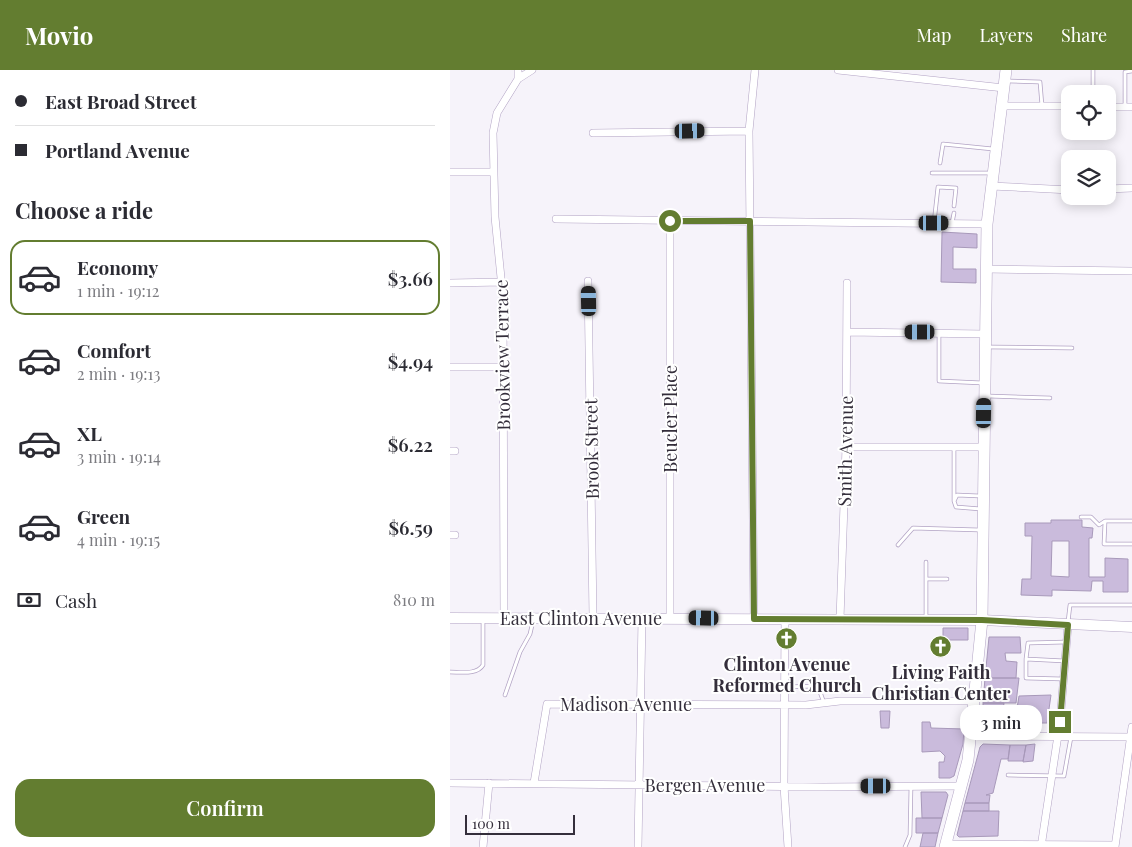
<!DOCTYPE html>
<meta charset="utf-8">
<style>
body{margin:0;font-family:"Playfair Display",serif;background:#f2f2f3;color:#2b2b33;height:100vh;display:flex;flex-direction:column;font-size:19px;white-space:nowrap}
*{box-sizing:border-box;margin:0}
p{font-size:16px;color:#7c7c81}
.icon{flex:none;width:28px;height:28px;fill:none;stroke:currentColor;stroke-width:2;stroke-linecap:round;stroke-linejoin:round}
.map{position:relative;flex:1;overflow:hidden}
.drawer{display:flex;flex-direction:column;background:#fff;width:450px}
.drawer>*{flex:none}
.top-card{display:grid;align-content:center;height:110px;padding:0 15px;background:#fff}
.controls{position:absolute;left:611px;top:15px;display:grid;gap:10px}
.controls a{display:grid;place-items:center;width:55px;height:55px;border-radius:10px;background:#fff;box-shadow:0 2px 12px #0003;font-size:25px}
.scale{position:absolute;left:15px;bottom:12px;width:110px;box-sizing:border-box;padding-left:5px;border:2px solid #342e3b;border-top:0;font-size:14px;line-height:18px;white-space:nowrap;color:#342e3b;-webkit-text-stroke:4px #fff;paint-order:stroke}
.end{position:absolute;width:22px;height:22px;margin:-11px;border:6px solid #637d30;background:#fff;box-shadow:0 0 0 2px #fff}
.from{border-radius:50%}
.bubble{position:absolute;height:35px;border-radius:15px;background:#fff;box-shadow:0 2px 12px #0003;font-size:16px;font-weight:600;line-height:35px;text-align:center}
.car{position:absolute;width:15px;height:30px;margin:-15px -8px;border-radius:6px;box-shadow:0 0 4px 1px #0007;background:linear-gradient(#222 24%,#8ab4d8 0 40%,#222 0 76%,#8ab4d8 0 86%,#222 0)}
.top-card b{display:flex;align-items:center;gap:18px;height:48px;font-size:19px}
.top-card b+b{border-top:1px solid #e1e1e2}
.top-card i{width:12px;height:12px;background:#2b2b33}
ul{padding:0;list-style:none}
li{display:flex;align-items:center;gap:15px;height:75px;margin:0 10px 8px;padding:0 5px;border:2px solid transparent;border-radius:15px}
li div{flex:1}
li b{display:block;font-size:19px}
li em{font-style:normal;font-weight:600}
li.current{border-color:#637d30}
li>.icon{width:45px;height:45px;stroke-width:1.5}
h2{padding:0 15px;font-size:22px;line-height:60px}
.pay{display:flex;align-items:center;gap:12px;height:55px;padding:0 15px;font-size:19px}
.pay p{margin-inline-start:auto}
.primary-button{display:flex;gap:10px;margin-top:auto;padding:10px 15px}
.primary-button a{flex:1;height:58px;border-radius:15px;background:#637d30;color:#fff;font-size:20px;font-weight:600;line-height:58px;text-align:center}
header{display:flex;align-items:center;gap:30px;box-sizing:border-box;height:70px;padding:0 25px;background:#637d30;color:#fff}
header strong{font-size:24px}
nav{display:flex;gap:28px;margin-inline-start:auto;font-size:18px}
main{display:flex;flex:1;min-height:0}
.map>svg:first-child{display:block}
.building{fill:#cabbdc;stroke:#a899ba;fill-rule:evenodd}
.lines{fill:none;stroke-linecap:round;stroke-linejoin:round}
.lane-casing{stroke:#b2a3c4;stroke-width:4.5}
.street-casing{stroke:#b2a3c4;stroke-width:8}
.secondary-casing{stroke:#b2a3c4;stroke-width:11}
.primary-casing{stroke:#b2a3c4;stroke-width:12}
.lane{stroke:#fff;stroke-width:3}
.street{stroke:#fff;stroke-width:7}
.secondary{stroke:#fff;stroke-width:10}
.primary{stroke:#fff;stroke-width:11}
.route{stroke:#637d30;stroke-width:6}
.labels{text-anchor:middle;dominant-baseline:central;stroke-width:4;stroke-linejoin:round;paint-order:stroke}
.street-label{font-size:18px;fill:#342e3b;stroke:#fff}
.poi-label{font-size:18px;font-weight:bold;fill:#342e3b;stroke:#fff}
</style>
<header>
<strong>Movio</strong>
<nav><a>Map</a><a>Layers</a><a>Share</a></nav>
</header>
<main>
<section class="drawer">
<div class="top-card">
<b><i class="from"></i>East Broad Street</b>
<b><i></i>Portland Avenue</b>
</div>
<h2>Choose a ride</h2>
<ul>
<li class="current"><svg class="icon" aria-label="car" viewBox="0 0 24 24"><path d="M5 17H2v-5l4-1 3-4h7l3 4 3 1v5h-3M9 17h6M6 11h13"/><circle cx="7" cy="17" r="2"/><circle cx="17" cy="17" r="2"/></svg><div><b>Economy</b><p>1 min · 19:12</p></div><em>$3.66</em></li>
<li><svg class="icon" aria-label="car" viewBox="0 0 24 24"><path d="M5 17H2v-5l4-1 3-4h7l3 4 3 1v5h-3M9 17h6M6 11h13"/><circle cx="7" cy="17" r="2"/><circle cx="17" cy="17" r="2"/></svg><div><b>Comfort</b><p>2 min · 19:13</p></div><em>$4.94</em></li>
<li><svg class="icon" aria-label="car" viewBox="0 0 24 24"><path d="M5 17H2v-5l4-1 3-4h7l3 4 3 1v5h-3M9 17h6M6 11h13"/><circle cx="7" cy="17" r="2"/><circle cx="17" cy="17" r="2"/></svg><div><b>XL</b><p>3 min · 19:14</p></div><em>$6.22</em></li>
<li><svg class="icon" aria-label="car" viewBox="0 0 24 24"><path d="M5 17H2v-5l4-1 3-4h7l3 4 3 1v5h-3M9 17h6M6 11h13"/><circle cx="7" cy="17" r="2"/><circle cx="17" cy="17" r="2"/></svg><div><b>Green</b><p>4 min · 19:15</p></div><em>$6.59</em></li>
</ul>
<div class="pay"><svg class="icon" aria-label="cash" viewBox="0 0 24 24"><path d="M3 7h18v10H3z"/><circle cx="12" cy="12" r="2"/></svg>Cash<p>810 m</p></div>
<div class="primary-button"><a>Confirm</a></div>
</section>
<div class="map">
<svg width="682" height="777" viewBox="0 0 682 777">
<rect width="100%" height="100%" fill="#f6f3fa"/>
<path class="building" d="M492 162 527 164V178L503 177V199H526V213L491 212Z
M601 450H632V457L643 458 642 468H639V507H655V488L678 489V522H653V511H642L641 521 602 520V526L571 525 572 509H581L582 466H575V453H601ZM602 471H619V507L601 506Z
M493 558H518V570H493Z
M539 567H570L571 583H555L556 591 567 592 566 608H535Z
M535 608H569L566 633H533Z
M601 625 597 653H583L582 658 564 657 569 626Z
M533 633H554L553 641H563L561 659 533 658Z
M430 641H440L439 658H431Z
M472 652H480L481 658 514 659 513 674 504 706 500 708H489V692H494L495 686 490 681 472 682Z
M533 674 560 675 558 689H551L543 723 536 725H540L539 733H515L530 677Z
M585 674 583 691 573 692 576 675Z
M560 675H576L573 691H558Z
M471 722H496L498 725 492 748H472Z
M515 733H539V741H513Z
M513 741H549L548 766 509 767 507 765Z
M466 748H492L488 763H466Z
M473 763H488L485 777H470Z"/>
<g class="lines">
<defs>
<path id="lane" d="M643 0V24
M558 11 590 12 592 36
M675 36V2L682 1
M490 93 493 74 543 79
M482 103H540
M484 153 488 117 506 118 504 136
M502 153 504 143
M489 263V311L533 313
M538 277 622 278
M538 326 600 328
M504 377V431
M530 426 507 425 504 431 506 437 531 439
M631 447H641L649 455 655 451H682
M655 452 654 474H682
M448 475 463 458 530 460
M476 509H497
M476 549V492
M618 552 620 535H682
M576 589V608L613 609
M615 591 576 589 578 573 616 572
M0 602C11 602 27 605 33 595V551
M335 617 365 616 370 622 374 633
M55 625 70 582 80 564 83 551
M558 705 614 706 621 667
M455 777 460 765 461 716"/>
<path id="street" d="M388 0 554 18
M68 9 82 0
M551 36H620
M658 37H682
M143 63 299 61
M0 102H44
M541 116 620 120
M658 119 682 118
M106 149 537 154
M536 199 682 201
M138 211 143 547
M0 213 53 212
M397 262 535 264
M0 297H53
M396 377H534
M0 381H5
M0 465H5
M54 548 53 228 45 147 43 63 47 43 68 9V0
M220 548V151
M304 549 299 61 305 0
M335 549 334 716 338 777
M390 549 396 377 397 213
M522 666 681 667
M0 713 373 717 511 716
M84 713 97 634 356 635 390 631H524
M496 774 665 775
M33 777 39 713
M188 777 192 548
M591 777 610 652 618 555
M665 777 682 657"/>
<path id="secondary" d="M0 548 532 550 682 557"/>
<path id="primary" d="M495 777 518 690 532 550 537 154 556 0"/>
</defs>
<use href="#lane" class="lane-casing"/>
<use href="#street" class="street-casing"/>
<use href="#secondary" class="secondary-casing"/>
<use href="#primary" class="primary-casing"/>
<use href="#lane" class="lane"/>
<use href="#street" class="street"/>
<use href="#secondary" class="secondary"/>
<use href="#primary" class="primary"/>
</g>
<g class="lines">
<path class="route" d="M220 151H300L304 549 532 550 618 555 610 652"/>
</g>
<defs>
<symbol id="church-disc" viewBox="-11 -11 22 22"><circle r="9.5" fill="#637d30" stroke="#fff"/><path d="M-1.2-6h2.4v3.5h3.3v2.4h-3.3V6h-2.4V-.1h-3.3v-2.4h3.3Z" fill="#fff"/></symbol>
</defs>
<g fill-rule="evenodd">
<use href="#church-disc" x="324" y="556" width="25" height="25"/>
<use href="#church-disc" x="478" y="564" width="25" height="25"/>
</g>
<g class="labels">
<g class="street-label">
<text transform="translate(52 285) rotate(-91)">Brookview Terrace</text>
<text transform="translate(220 349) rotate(-90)">Beucler Place</text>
<text transform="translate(141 379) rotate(-91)">Brook Street</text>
<text transform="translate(395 381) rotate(-89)">Smith Avenue</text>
<text x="131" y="548">East Clinton Avenue</text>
<text x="176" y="634">Madison Avenue</text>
<text x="255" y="715">Bergen Avenue</text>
</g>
<g class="poi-label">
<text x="337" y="594">Clinton Avenue<tspan x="337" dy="21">Reformed Church</tspan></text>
<text x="491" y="602">Living Faith<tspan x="491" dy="21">Christian Center</tspan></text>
</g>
</g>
</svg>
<div class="controls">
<a><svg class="icon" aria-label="locate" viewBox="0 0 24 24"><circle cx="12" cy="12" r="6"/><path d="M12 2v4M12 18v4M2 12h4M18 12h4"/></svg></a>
<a><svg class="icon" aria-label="layers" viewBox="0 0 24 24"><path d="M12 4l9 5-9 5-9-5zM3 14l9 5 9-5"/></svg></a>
</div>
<div class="scale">100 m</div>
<i class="end from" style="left:220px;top:151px"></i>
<i class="end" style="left:610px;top:652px"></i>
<div class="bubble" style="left:510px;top:635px;width:82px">3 min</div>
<i class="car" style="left:240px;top:61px;rotate:89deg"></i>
<i class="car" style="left:484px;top:153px;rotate:90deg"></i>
<i class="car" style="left:139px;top:231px;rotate:359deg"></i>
<i class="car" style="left:470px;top:262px;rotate:270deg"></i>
<i class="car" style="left:534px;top:343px;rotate:1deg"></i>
<i class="car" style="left:254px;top:548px;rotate:271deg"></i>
<i class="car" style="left:426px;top:716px;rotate:270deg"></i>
</div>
</main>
